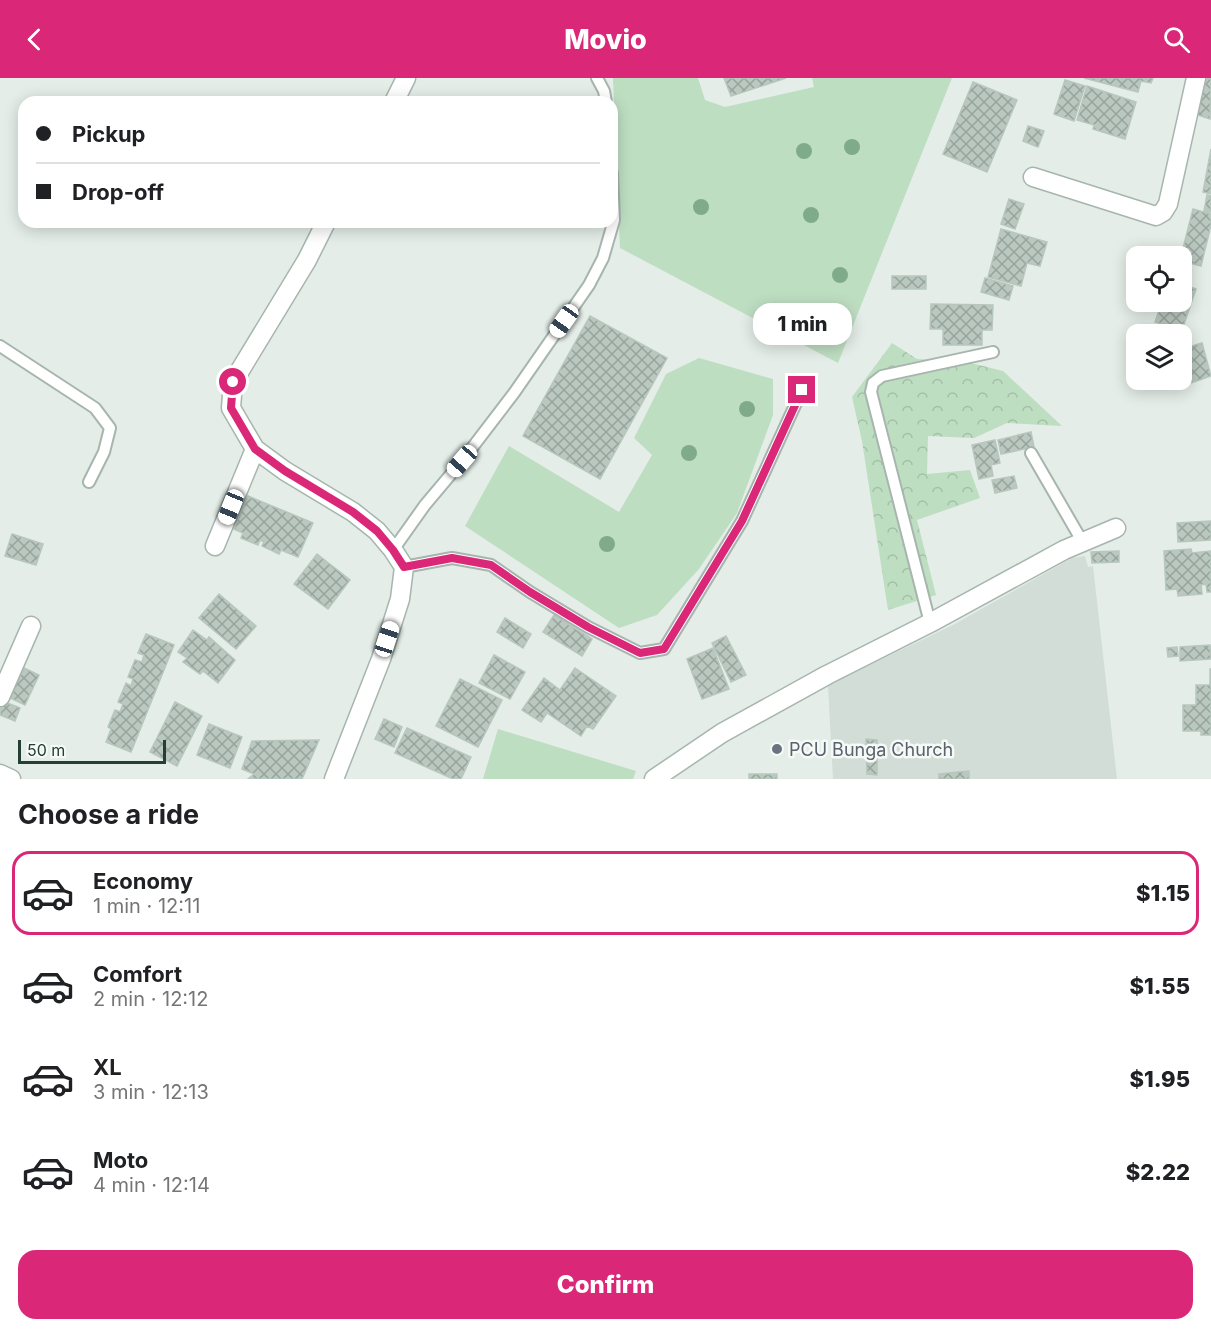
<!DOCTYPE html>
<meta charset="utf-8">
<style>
body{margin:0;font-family:Inter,sans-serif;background:#f2f2f2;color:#202124;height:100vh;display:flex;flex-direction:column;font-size:22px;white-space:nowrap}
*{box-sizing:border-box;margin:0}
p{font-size:20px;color:#757577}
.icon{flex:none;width:33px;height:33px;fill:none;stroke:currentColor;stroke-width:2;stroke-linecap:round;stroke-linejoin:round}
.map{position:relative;height:701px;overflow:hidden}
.drawer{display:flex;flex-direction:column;background:#fff;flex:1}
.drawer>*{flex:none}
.guide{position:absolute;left:18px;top:18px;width:600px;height:132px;border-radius:18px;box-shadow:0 3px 15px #0003;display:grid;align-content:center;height:132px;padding:0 18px;background:#fff}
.tools{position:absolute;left:1126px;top:168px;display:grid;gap:12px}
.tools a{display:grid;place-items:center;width:66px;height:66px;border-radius:12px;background:#fff;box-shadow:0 3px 15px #0003;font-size:30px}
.scale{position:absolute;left:18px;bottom:15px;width:148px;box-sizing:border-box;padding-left:6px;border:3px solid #243f33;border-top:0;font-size:16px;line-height:21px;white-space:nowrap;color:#243f33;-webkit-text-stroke:4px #f5faf7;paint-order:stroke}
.end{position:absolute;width:27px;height:27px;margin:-14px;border:8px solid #db2777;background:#fff;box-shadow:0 0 0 3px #fff}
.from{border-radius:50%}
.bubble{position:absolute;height:42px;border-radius:18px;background:#fff;box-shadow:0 3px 15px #0003;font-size:20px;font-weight:800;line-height:42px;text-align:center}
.car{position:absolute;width:18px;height:36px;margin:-18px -9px;border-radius:8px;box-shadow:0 0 4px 2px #0007;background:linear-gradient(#fff 24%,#345 0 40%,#fff 0 76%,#345 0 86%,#fff 0)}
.guide b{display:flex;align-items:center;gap:21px;height:57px;font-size:22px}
.guide b+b{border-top:2px solid #e0e0e0}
.guide i{width:15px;height:15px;background:#202124}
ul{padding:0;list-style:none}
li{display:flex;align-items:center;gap:18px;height:84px;margin:0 12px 9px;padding:0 6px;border:3px solid transparent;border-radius:18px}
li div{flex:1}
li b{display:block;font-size:22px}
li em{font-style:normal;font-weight:800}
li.current{border-color:#db2777}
li>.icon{width:54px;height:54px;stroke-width:1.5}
h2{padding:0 18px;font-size:27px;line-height:72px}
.primary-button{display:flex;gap:12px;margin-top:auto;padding:12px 18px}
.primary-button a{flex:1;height:69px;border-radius:18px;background:#db2777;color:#fff;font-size:24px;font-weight:800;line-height:69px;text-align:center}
header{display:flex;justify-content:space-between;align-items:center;height:78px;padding:0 18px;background:#db2777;color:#fff;font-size:27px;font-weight:800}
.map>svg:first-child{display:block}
.built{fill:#d2ddd7}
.green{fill:#bedec2}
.forest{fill:url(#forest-crowns)}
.building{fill:url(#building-cross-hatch);stroke:#b7c7be;stroke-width:1.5}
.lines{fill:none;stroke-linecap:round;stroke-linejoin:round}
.service-casing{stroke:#a7b5ae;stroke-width:14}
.minor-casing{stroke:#a7b5ae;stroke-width:21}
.service{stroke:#fff;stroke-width:10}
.minor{stroke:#fff;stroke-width:18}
.tree{fill:#80ab8b}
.route{stroke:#db2777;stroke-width:8}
.worship-dot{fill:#6b7280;stroke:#f5faf7;stroke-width:2}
.labels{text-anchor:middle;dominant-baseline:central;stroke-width:5;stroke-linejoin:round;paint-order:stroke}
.worship-label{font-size:18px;fill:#5b616d;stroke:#f5faf7;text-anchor:start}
</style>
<header><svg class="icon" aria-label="back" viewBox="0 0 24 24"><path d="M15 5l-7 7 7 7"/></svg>Movio<svg class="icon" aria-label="search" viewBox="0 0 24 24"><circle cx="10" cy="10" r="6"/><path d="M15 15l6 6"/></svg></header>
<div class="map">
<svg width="1211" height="701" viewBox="0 0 1211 701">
<defs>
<pattern id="forest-crowns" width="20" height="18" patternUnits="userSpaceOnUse" patternTransform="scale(1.5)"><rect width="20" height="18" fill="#bedec2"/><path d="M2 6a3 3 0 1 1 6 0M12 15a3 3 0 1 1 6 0" fill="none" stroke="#a3c0a7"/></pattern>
<pattern id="building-cross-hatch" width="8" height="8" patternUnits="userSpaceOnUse" patternTransform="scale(1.5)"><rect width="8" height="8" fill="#bac8c0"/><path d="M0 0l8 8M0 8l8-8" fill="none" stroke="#97a49d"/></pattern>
</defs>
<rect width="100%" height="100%" fill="#e4ede8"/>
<path class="built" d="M1085 478 1088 489 1093 488 1117 701H833L828 607 953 547 1072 480Z"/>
<path class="green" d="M613 0H698L705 22 725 29 814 9 812 0H952L838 285 620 170Z
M699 280 773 301V337L737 435 699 491 657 537 619 550 465 448 509 368 619 434 652 377 634 360 666 296Z
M498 651 636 693 633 701H483Z"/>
<path class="forest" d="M892 265 917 281 963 283 1003 293 1062 348 1007 345 974 360 928 358 927 396 970 392 980 420 917 442 936 517 888 532 862 363 852 319Z"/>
<path class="building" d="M724 0H786L731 18Z
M1084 0H1153L1151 5 1141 3 1138 14Z
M1207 0H1211L1210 41 1195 36Z
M1065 2 1085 8 1074 43 1054 36Z
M973 4 1017 22 987 94 943 76Z
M1087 8 1136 24 1125 61 1093 51 1094 47 1077 42Z
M1028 48 1044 53 1038 69 1023 63Z
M1211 71V116L1203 114Z
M1207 117 1211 118V134L1204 133Z
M1009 121 1024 126 1015 151 1001 146Z
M1193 131 1211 136V147L1201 188 1182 183 1181 178Z
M1001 151 1047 164 1040 188 1027 185 1021 208 988 199Z
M892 198H926V211H892Z
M985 200 1013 208 1009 222 981 214Z
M1182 206 1196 211 1182 252 1155 244 1162 224H1182Z
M931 226 993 227 992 252H982V267H943V251H930Z
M590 238 667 280 600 401 523 358Z
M1202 265 1211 298 1176 310 1173 302H1182V271Z
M1031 354 1034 369 1001 376 998 362Z
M995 362 1000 385 991 387 993 398 979 401 972 367Z
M1014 398 1017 410 995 415 992 402Z
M248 418 313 445 298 479 281 472 279 476 262 468 264 464 260 462 258 467 241 460 243 455 234 451Z
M1211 443V462L1178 464 1177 445Z
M12 456 43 466 36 487 5 478Z
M1191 471 1192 475 1211 473V514H1207L1206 506 1201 507 1202 516 1178 518 1177 511 1166 512 1164 473Z
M1119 473V484L1092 485 1091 474Z
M317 476 350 502 328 531 294 506Z
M219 516 256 548 236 571 199 540Z
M554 537 592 561 582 578 543 554Z
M505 540 531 556 523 570 497 554Z
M193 552 207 562 209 559 235 582 218 605 203 593 200 596 183 584 187 580 178 574Z
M146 556 174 567 131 674 106 664 111 651 108 649 115 632 120 634 123 626 118 624 126 605 131 608 133 601 128 599 135 582 142 584 144 577 138 575Z
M726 558 746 597 731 604 712 565Z
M1210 567 1211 581 1180 583V569Z
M1177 569 1178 578 1168 579 1167 570Z
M713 570 729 611 702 621 687 581Z
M494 577 525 594 510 621 479 605Z
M24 590 39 597 25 627 10 620Z
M575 590 616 618 593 651 587 648 581 658 547 635 541 644 522 632 544 600 560 612Z
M1210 591H1211V657H1201V653H1183V627H1196V607H1210Z
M460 601 502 622 478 669 436 648Z
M2 623 20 630 15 643 0 637Z
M175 624 202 638 177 688 150 674Z
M384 641 402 649 394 669 375 661Z
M209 646 242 659 230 690 197 677Z
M407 650 471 679 461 701H453L395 675Z
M866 661 877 662V697L867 696Z
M319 662 302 701H248L254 696 242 691 252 663Z
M969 693V701H939V696Z
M749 696H777V701H749Z"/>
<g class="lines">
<defs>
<path id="service" d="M597 0 604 13 606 24
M0 268 95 330 110 350 104 374 89 404
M1031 375 1082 463
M393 472 425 427 462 383 514 315 589 207 603 180 614 142 612 95
M404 489 452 480 491 487 530 514 588 549 640 575 664 571 742 443 802 312
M930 545 871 314 873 305 882 298 993 274"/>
<path id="minor" d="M394 24 406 0
M1033 99 1156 138 1163 134 1168 126 1196 0
M326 144 307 182 233 304 231 330 255 371 285 393 353 434 377 453 393 472 404 489 400 521 381 581 334 701
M215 468 255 371
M0 619 31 548
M0 696 11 701
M654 701 722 655 827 597 930 545 1064 472 1116 450"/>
</defs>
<use href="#service" class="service-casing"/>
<use href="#minor" class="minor-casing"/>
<use href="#service" class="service"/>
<use href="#minor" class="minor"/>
</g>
<g class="tree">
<circle cx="852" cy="69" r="8"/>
<circle cx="804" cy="73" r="8"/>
<circle cx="701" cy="129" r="8"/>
<circle cx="811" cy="137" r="8"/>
<circle cx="840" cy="197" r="8"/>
<circle cx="747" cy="331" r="8"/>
<circle cx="689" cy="375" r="8"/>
<circle cx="607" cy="466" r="8"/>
</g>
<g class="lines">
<path class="route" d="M233 304 231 330 255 371 285 393 353 434 377 453 393 472 404 489 452 480 491 487 530 514 588 549 640 575 664 571 675 553 742 443 802 312"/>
</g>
<circle class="worship-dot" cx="777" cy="671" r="6"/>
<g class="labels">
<g class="worship-label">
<text x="789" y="671">PCU Bunga Church</text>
</g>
</g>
</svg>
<div class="tools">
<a><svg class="icon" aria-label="locate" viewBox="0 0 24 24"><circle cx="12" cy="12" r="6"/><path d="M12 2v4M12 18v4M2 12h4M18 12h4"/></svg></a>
<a><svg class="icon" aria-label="layers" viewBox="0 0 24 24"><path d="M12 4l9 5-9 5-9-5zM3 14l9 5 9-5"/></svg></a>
</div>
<div class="scale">50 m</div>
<i class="end from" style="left:233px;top:304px"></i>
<i class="end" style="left:802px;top:312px"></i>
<div class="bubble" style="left:753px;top:225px;width:99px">1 min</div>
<i class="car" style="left:564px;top:243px;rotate:215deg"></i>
<i class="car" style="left:462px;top:383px;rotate:221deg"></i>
<i class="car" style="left:231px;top:429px;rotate:202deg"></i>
<i class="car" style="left:387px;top:561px;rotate:18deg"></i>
<div class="guide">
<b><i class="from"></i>Pickup</b>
<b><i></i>Drop-off</b>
</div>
</div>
<section class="drawer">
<h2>Choose a ride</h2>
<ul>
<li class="current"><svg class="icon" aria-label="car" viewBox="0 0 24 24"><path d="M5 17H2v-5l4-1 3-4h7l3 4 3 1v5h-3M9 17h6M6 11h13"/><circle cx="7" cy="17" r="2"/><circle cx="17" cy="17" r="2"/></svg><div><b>Economy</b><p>1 min · 12:11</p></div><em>$1.15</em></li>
<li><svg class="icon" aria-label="car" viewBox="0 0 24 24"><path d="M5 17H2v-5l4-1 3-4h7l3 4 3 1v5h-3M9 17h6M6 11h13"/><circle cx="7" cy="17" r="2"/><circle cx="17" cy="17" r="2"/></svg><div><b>Comfort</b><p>2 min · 12:12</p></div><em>$1.55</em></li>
<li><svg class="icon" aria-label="car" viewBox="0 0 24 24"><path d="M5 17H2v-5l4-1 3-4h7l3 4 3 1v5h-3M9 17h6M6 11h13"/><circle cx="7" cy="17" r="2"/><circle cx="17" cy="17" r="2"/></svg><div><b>XL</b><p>3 min · 12:13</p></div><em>$1.95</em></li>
<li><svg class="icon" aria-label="car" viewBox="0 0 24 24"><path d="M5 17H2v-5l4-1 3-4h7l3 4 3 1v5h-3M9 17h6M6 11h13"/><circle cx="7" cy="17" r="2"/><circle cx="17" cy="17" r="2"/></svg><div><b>Moto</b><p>4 min · 12:14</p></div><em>$2.22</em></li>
</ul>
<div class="primary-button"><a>Confirm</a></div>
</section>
